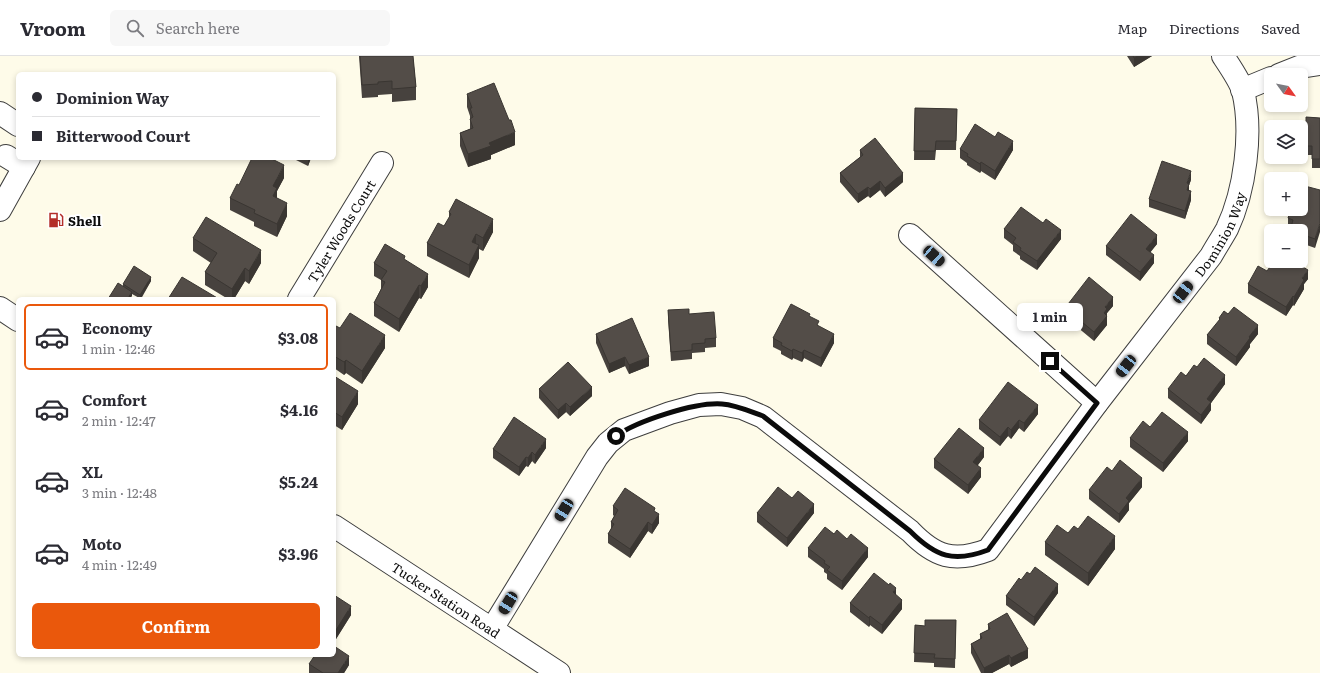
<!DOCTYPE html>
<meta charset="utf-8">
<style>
body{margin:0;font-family:Literata,serif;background:#f7f7f7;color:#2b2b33;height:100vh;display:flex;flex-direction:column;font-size:15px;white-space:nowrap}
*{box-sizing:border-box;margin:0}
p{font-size:13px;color:#7c7c81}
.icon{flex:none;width:22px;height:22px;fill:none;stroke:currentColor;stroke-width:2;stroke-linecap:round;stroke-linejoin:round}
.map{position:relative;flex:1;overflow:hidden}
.details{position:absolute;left:16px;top:241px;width:320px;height:360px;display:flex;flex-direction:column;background:#fff;border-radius:6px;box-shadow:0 2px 6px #0003}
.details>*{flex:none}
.banner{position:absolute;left:16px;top:16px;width:320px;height:88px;border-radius:6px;box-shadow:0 2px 6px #0003;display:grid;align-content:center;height:88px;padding:0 16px;background:#fff}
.needle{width:26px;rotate:123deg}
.buttons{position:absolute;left:1264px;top:12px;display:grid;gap:8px}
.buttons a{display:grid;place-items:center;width:44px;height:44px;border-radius:6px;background:#fff;box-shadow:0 2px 6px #0003;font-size:20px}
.end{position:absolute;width:18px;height:18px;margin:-9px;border:5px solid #0b0b0b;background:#fff;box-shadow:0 0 0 2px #fff}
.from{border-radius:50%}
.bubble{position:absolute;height:28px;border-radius:6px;background:#fff;box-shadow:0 2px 6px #0003;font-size:13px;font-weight:700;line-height:28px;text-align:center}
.car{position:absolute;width:12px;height:24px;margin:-12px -6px;border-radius:5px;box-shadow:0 0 3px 1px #0007;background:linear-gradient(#222 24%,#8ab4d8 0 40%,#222 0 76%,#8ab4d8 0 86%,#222 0)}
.banner b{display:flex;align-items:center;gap:14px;height:38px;font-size:15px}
.banner b+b{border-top:1px solid #e1e1e2}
.banner i{width:10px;height:10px;background:#2b2b33}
ul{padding:7px 0 0;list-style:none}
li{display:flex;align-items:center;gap:12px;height:66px;margin:0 8px 6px;padding:0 8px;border:2px solid transparent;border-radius:6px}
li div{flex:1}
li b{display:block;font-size:15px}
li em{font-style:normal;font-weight:700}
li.active{border-color:#ea580c}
li>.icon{width:36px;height:36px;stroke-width:1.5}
.button{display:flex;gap:8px;margin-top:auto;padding:8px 16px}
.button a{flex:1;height:46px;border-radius:6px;background:#ea580c;color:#fff;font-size:16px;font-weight:700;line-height:46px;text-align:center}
header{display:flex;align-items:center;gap:24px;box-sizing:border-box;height:56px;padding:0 20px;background:#fff;border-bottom:1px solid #e1e1e2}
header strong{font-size:19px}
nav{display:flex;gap:22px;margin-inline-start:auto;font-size:14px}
.search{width:280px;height:36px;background:#f7f7f7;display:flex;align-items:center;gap:10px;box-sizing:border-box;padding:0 14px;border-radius:6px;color:#7c7c81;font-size:15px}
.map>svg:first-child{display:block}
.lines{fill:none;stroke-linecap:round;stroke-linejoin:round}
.minor-casing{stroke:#3e3e3e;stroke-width:24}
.minor{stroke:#fff;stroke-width:22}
.wall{fill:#47423e}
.shaded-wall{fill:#3a3632}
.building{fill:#534d48;stroke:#3a3632}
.route{stroke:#0b0b0b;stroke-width:5}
.labels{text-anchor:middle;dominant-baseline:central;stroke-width:4;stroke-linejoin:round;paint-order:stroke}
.poi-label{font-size:13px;font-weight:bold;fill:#0b0b0b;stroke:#fff;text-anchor:start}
.street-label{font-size:13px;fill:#0b0b0b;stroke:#fff}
</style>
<header>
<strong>Vroom</strong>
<div class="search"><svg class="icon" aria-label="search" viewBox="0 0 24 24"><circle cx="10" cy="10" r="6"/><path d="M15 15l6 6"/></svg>Search here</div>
<nav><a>Map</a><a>Directions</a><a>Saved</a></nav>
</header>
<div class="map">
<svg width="1320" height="617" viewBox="0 0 1320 617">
<rect width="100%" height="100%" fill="#fefbe9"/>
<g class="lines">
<defs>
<g id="minor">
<path d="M1279 19 1299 11 1320 8"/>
<path d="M1242 34 1271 22"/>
<path d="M0 57 18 69"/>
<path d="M6 100 24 111"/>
<path d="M0 154 29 102"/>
<path d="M910 179 1097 347"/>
<path id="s1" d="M299 243 382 107"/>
<path d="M0 252 18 264"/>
<path id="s2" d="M334 470 559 617"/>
<path id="s3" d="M492 573 597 401 608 387 624 374 670 357 699 349 721 348 742 352 763 361 910 475C935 501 954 507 988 494L1097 347 1211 200C1216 191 1222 182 1227 173 1245 135 1253 76 1243 35 1240 25 1229 9 1223 0"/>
</g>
</defs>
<use href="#minor" class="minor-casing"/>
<use href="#minor" class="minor"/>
</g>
<path class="wall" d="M359 0H413L416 31V44L392 46V38L378 39V41L362 42Z
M1127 0H1152L1134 11Z
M467 38 515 89 491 99V103L468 111 460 90V77L470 73V60L467 51Z
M915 52 957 53 956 94H936L935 104H914Z
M1306 61 1320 62V112H1312V99H1306Z
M960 93 1013 94 995 124 981 115 980 117 967 109V107L960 102Z
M860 94 903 126 885 141 880 134 870 142 868 140 858 147 840 126V117L860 101Z
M292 102H311L308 110Z
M284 122 277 135V142L287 160 277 181 254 170V166L230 154V142L239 129Z
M1191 124 1189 129V134L1191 144 1185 163 1149 151V143Z
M1320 134 1315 192 1301 187V175H1290V172L1288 171V162L1289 158 1285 156V153H1301Z
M449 156 493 176 483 195 479 193V202L469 222 427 200V187L444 170 449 162Z
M1004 173 1061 183 1037 214 1020 203V200L1013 195V189L1004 182Z
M193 182 261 207 249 228 245 225 234 243H228L205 229V216L211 207 193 195Z
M1157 188 1150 196 1154 207 1140 225 1106 199V190Z
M405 204 428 231 421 243 419 242 399 276 374 260V247L381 233V224L374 220V207Z
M1267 215 1308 223 1304 228V233L1294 250 1293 249 1286 260 1248 237V228Z
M151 225 141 243 132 238V240L123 230V228Z
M1113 250 1107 257V269L1094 285 1065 261V252Z
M668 254 689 258 716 282V291L705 292V296L692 297V303L671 305 668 263Z
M1228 258 1258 278 1250 288V291L1236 310 1207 288V279L1219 265V262Z
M810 261 834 287 821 311 804 302 802 306 793 302 792 304 781 298V295L773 291V282Z
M340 272 385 292 362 328 346 317 344 319 334 312V274Z
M596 278 649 310 629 318 625 310 609 317 596 287Z
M1197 311 1225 328 1211 347V354L1201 368 1168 342V333Z
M334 320 358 348 342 374 334 369Z
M539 333 592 340 570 360 566 356 558 363 539 342Z
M1038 358 1024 376 1019 372 1011 383 1008 380 1000 390 979 373V364Z
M1150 371 1188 385 1163 416 1130 391V382Z
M546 392 535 408 532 405 528 411 526 410 519 420 493 402V393Z
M984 401 978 409 981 421 968 438 934 412V403Z
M1112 415 1142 431 1129 447V454L1119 467 1089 443V434Z
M613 450 655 456 659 467 652 478 648 475 630 502 608 487V478L611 473V466L614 460 613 459Z
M757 457H814L787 491 757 466Z
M1078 473 1115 493 1088 530 1045 499V486Z
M834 478 868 501 842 534 827 523V518L824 516V513L808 501V492Z
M1021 524 1058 537 1034 570 1006 549V540Z
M889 529 896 539 902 553 882 578 870 569 869 571 850 556V547Z
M334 539 351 559 336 583 334 582Z
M956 564 955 612 934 611V607L914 606 915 569 925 570Z
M988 568 1028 602 1011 611 1009 608 992 617H981L971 597V588L980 583V578L988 574Z
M309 608 349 609 344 617H309Z"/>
<path class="shaded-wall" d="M1138 0H1152L1134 11V2Z
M515 76V89L491 99V103L468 111V98L489 87Z
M1013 85V94L995 124V115Z
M308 102H311L308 110Z
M981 106V115L980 117V108Z
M284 109V122L277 135V145L273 153V130Z
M1191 115V124L1189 129V137L1187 143V127Z
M903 117V126L885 141V132Z
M880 125V134L870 142V133Z
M868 131V140L858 147V138Z
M1191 135V144L1185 163V155Z
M287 147V160L277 181V168Z
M493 163V176L483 195V182Z
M1320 167V176L1315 192V183Z
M1061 174V183L1037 214V205Z
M476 178V191L472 186Z
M1157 179V188L1146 202V193Z
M479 189V202L469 222V209Z
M261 194V207L249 228V215Z
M1154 199V207L1140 225V216Z
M245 212V225L234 243H232V233Z
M1308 214V223L1304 228V233L1294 250V241L1302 222Z
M428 218V231L421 243V230Z
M151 221V225L140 243V239Z
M419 229V242L399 276V263Z
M132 236V240L130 243H127Z
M1293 240V249L1286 260V251Z
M1113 241V250L1107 257V269L1094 285V276L1105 251Z
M1258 269V278L1250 288V291L1236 310V301L1249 281Z
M834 278V287L821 311V302Z
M385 279V292L362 328V315Z
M793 293V302L792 304V295Z
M804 294V302L802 306V297Z
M625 301V310L609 317V308Z
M649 301V310L629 318V309Z
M346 304V317L344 319V306Z
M1225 319V328L1211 347V354L1201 368V359L1207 343Z
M592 331V340L570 360V351Z
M358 335V348L342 374V361Z
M566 347V356L558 363V354Z
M1038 349V358L1024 376V367Z
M1019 364V372L1011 383V374Z
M1008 371V380L1000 390V381Z
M1188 376V385L1163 416V407Z
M546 383V392L535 408V399Z
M984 392V401L973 415V406Z
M532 396V405L528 411V402Z
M526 401V410L519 420V411Z
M981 412V421L968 438V429Z
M1142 422V431L1129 447V454L1119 467V458L1126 442Z
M814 448V457L787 491V482Z
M659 458V467L652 478V469Z
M648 466V475L630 502V493Z
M1115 480V493L1088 530V517Z
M868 492V501L842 534V525Z
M1058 528V537L1034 570V561Z
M896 532V541L893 536Z
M902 544V553L882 578V569Z
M351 550V559L336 583V574Z
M870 560V569L869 571V562Z
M1028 593V602L1011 611V602Z
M1009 599V608L992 617H984V612Z
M349 600V609L344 617H338Z"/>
<path class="building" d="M360 0H413L416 31 392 33V25L378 26V28L362 29Z
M1133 0H1138L1134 2Z
M494 27 509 64H511L515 76 489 87 491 90 468 98 460 77 473 72 470 63 473 61 470 52H472L467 38Z
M915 52 957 53 956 85H936L935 95H914Z
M1306 61 1320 62V103H1312V90H1306Z
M975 68 995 81 998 76 1013 85 995 115 981 106 980 108 967 100 968 98 960 93Z
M875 82 903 117 885 132 880 125 870 133 868 131 858 138 840 117 863 99 860 94Z
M252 102H270L284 109 273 130 277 132 273 140 287 147 277 168 254 157 255 154 230 142 237 128 239 129Z
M1162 105 1191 115 1187 127 1189 128 1187 134 1191 135 1185 155 1149 143Z
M1301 129 1320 134V167L1315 183 1301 178V175H1290L1293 164 1288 162 1291 153H1301Z
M456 143 493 163 483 182 476 178 472 186 479 189 469 209 427 187 438 167 444 170 451 158 449 156Z
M1021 151 1043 167 1046 163 1061 174 1037 205 1020 194 1021 192 1013 186 1016 182 1004 173Z
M1131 158 1157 179 1146 193 1154 199 1140 216 1106 190Z
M206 161 261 194 249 215 245 212 232 233 205 216 217 197 193 182Z
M385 188 405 200 404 203 428 218 421 230 419 229 399 263 374 247 385 226 381 224 387 215 374 207Z
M1274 205H1293L1308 214 1302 222 1304 224 1294 241 1293 240 1286 251 1248 228 1258 210 1267 215Z
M134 210 151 221 140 239 123 228Z
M182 221 219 243H168Z
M1089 221 1113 241 1105 251 1107 253 1104 257 1107 260 1094 276 1065 252Z
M118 227 132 236 127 243H108Z
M791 248 810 258 809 260 819 265 817 269 834 278 821 302 804 294 802 297 793 293 792 295 781 289 782 287 773 282Z
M1234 251 1258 269 1249 281 1250 282 1236 301 1207 279 1220 263 1219 262 1224 255 1228 258Z
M689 253V258L714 256 716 282 705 283V287L692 288V294L671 296 668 254Z
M350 257 385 279 362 315 346 304 344 306 334 300 335 297 334 296V274L336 270 340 272Z
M632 262 649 301 629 309 625 301 609 308 596 278Z
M1204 302 1225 319 1207 343 1211 346 1201 359 1168 333 1181 316 1186 320 1194 309 1197 311Z
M568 306 592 331 570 351 566 347 558 354 539 333Z
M334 320 358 335 342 361 334 356Z
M1008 326 1038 349 1024 367 1019 364 1011 374 1008 371 1000 381 979 364Z
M1162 356 1188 376 1163 407 1130 382 1143 365 1150 371Z
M514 361 546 383 535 399 532 396 528 402 526 401 519 411 493 393Z
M959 372 984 392 973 406 981 412 968 429 934 403Z
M1120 404 1142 422 1126 442 1129 445 1119 458 1089 434 1107 411 1112 415Z
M778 431 792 442 798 435 814 448 787 482 757 457Z
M625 432 655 452 654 455 659 458 652 469 648 466 630 493 608 478 614 468 611 466 618 454 613 450Z
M1088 460 1115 480 1088 517 1045 486 1057 469 1068 477 1074 470 1078 473Z
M825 471 834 478 837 474 847 483 851 478 868 492 842 525 827 514 830 511 824 507 825 505 808 492Z
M1035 511 1058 528 1034 561 1006 540 1019 522 1021 524 1027 516 1030 518Z
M874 517 889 529 890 527 896 532 893 536 902 544 882 569 870 560 869 562 850 547Z
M334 539 351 550 336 574 334 573Z
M1007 557 1028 593 1011 602 1009 599 984 612 971 588 982 582 980 578 990 573 988 568Z
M925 564H956L955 603 934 602 935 598 914 597 915 569 925 570Z
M334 590 349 600 338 617H323L309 608 315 599H334Z"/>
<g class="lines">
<path class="route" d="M616 380C637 365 695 346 722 348 736 349 749 355 763 360L910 475C936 501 954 507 988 494L1097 347 1050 305"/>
</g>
<defs>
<symbol id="fuel-bare" viewBox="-9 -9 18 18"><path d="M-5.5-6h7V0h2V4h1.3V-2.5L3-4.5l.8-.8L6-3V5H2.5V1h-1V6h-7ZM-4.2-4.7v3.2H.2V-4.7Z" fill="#b32e2a" stroke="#fff" stroke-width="2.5" paint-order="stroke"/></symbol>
</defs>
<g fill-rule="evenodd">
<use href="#fuel-bare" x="45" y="153" width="22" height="22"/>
</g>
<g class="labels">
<g class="poi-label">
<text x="68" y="164">Shell</text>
</g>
<g class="street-label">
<text stroke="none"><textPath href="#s1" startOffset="80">Tyler Woods Court</textPath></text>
<text stroke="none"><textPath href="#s3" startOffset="1051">Dominion Way</textPath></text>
<text stroke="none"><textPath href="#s2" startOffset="134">Tucker Station Road</textPath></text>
</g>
</g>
</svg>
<div class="buttons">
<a><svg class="needle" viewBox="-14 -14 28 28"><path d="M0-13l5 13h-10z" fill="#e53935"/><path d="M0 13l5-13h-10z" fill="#7c7c81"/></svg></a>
<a><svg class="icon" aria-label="layers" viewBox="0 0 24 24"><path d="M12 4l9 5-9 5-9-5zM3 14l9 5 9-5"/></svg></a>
<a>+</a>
<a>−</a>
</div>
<i class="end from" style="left:616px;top:380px"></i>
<i class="end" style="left:1050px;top:305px"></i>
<div class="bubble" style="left:1017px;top:247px;width:66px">1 min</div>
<i class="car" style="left:934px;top:200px;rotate:132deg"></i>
<i class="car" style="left:1183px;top:236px;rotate:38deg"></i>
<i class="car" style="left:1126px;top:310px;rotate:218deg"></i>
<i class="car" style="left:564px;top:454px;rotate:211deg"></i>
<i class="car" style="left:508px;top:547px;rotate:211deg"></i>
<div class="banner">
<b><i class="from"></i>Dominion Way</b>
<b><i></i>Bitterwood Court</b>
</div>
<section class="details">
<ul>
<li class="active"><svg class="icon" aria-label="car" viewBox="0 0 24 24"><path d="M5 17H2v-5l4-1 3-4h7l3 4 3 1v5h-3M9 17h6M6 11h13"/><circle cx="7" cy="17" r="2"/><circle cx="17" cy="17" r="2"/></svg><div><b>Economy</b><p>1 min · 12:46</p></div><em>$3.08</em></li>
<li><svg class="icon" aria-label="car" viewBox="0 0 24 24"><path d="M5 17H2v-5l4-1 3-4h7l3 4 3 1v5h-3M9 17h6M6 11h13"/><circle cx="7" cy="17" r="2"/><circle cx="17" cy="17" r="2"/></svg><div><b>Comfort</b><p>2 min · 12:47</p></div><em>$4.16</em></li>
<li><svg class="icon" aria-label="car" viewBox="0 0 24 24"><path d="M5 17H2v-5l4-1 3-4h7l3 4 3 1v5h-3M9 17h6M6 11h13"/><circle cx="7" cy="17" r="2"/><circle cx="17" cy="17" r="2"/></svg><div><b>XL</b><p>3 min · 12:48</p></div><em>$5.24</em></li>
<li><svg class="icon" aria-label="car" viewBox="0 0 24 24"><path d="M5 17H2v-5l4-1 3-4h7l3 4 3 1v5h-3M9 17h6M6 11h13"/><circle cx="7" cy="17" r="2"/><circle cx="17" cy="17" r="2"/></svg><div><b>Moto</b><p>4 min · 12:49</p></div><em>$3.96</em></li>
</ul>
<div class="button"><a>Confirm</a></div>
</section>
</div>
